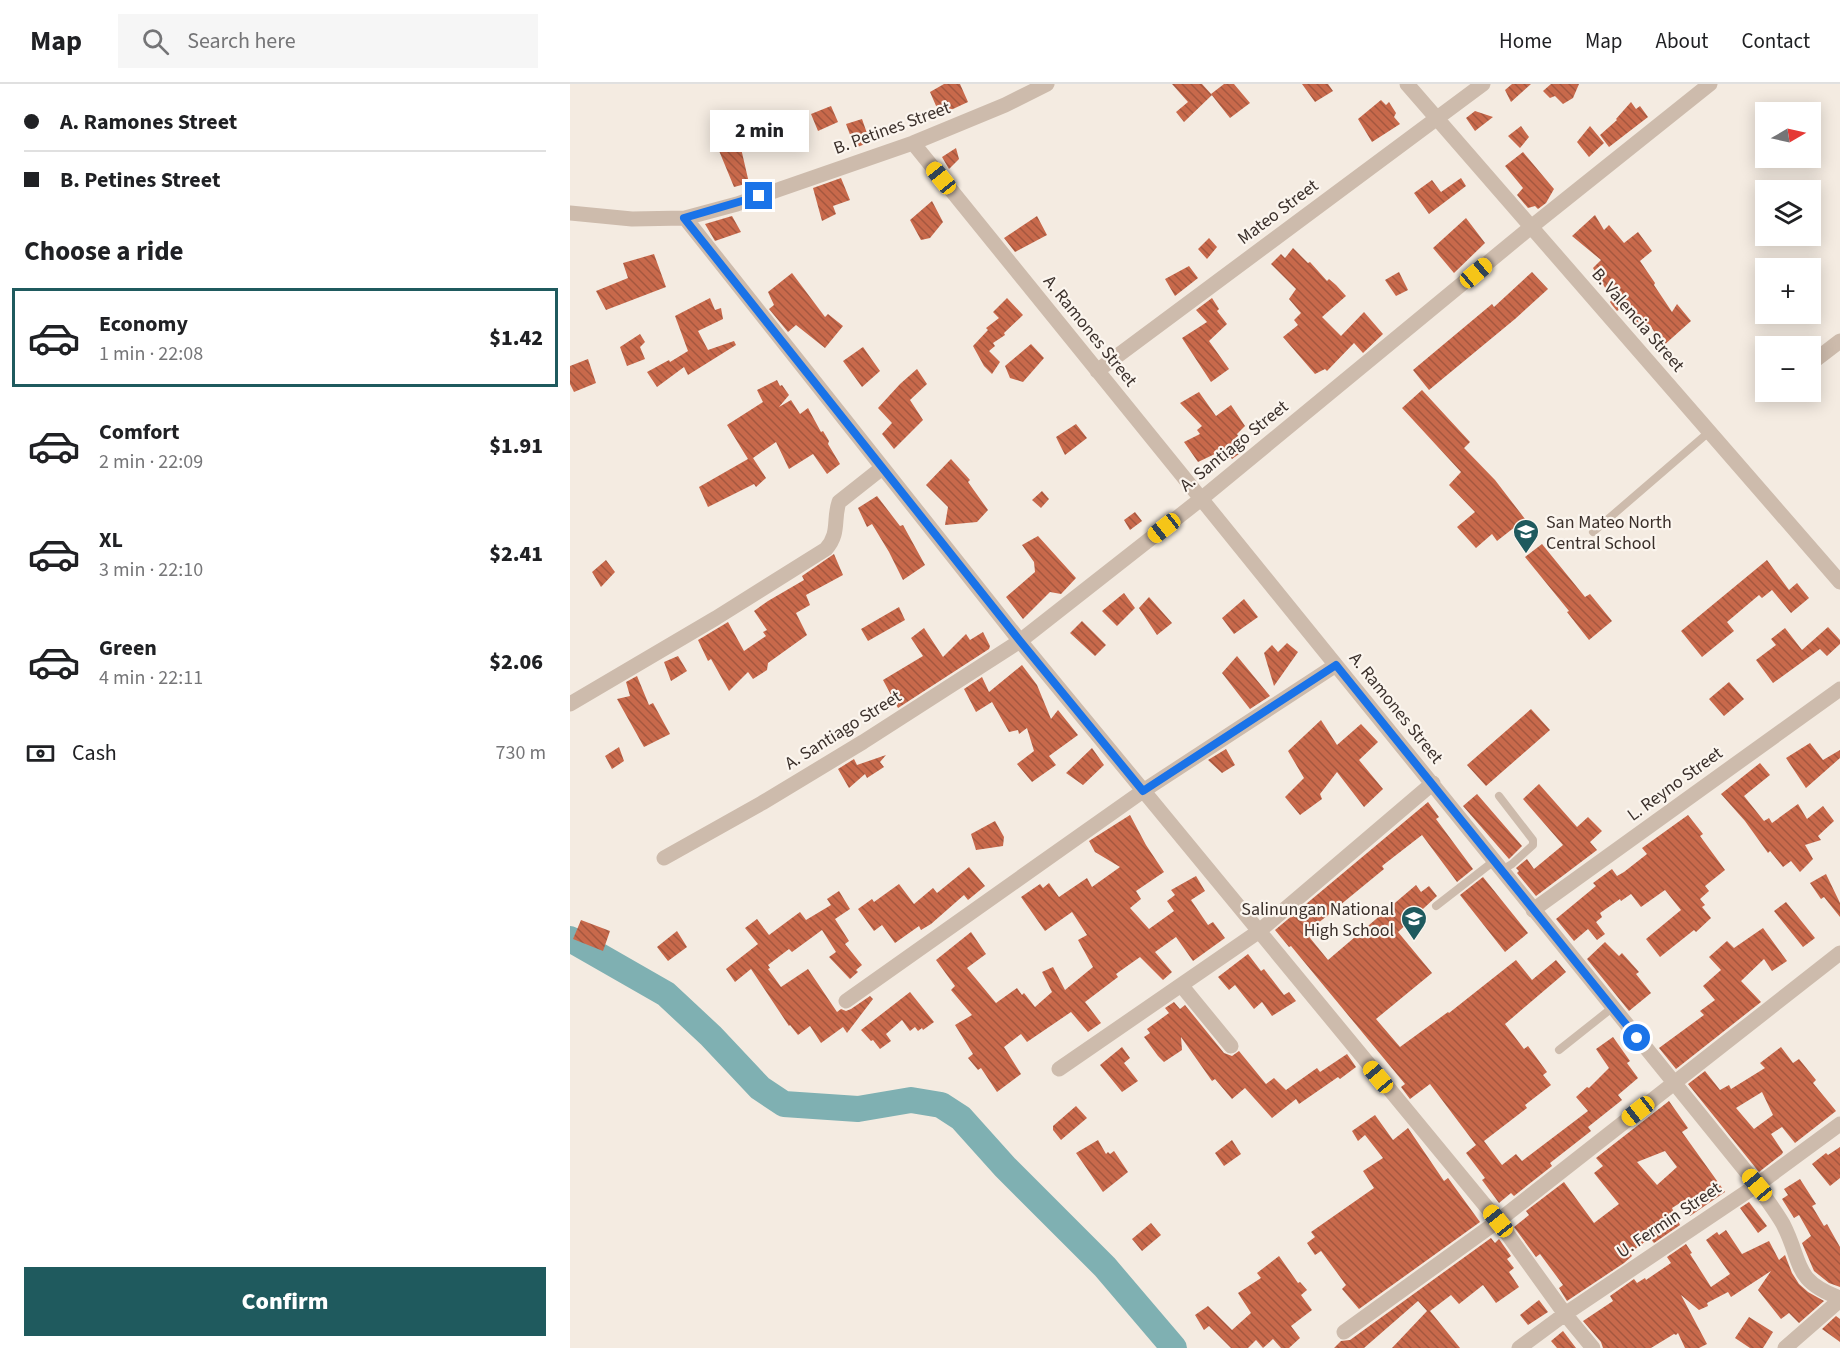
<!DOCTYPE html>
<meta charset="utf-8">
<style>
body{margin:0;font-family:"Source Sans 3",sans-serif;background:#f6f6f6;color:#202124;height:100vh;display:flex;flex-direction:column;font-size:22px;white-space:nowrap}
*{box-sizing:border-box;margin:0}
p{font-size:20px;color:#757577}
.icon{flex:none;width:33px;height:33px;fill:none;stroke:currentColor;stroke-width:2;stroke-linecap:round;stroke-linejoin:round}
.map{position:relative;flex:1;overflow:hidden}
.side{display:flex;flex-direction:column;background:#fff;width:570px}
.side>*{flex:none}
.top-card{display:grid;align-content:center;height:132px;padding:0 24px;background:#fff}
.needle{width:39px;rotate:81deg}
.controls{position:absolute;left:1185px;top:18px;display:grid;gap:12px}
.controls a{display:grid;place-items:center;width:66px;height:66px;border-radius:0px;background:#fff;box-shadow:0 3px 15px #0003;font-size:30px}
.end{position:absolute;width:27px;height:27px;margin:-14px;border:8px solid #1a73e8;background:#fff;box-shadow:0 0 0 3px #fff}
.from{border-radius:50%}
.bubble{position:absolute;height:42px;border-radius:0px;background:#fff;box-shadow:0 3px 15px #0003;font-size:20px;font-weight:800;line-height:42px;text-align:center}
.car{position:absolute;width:18px;height:36px;margin:-18px -9px;border-radius:8px;box-shadow:0 0 4px 2px #0007;background:linear-gradient(#f5c518 24%,#345 0 40%,#f5c518 0 76%,#345 0 86%,#f5c518 0)}
.top-card b{display:flex;align-items:center;gap:21px;height:57px;font-size:22px}
.top-card b+b{border-top:2px solid #e0e0e0}
.top-card i{width:15px;height:15px;background:#202124}
ul{padding:0;list-style:none}
li{display:flex;align-items:center;gap:18px;height:99px;margin:0 12px 9px;padding:0 12px;border:3px solid transparent;border-radius:0px}
li div{flex:1}
li b{display:block;font-size:22px}
li em{font-style:normal;font-weight:800}
li.on{border-color:#1f5a5e}
li>.icon{width:54px;height:54px;stroke-width:1.5}
h2{padding:0 24px;font-size:27px;line-height:72px}
.pay{display:flex;align-items:center;gap:15px;height:66px;padding:0 24px;font-size:22px}
.pay p{margin-inline-start:auto}
.button{display:flex;gap:12px;margin-top:auto;padding:12px 24px}
.button a{flex:1;height:69px;border-radius:0px;background:#1f5a5e;color:#fff;font-size:24px;font-weight:800;line-height:69px;text-align:center}
header{display:flex;align-items:center;gap:36px;box-sizing:border-box;height:84px;padding:0 30px;background:#fff;border-bottom:2px solid #e0e0e0}
header strong{font-size:28px}
nav{display:flex;gap:33px;margin-inline-start:auto;font-size:21px}
.search{width:420px;height:54px;background:#f6f6f6;display:flex;align-items:center;gap:15px;box-sizing:border-box;padding:0 21px;border-radius:0px;color:#757577;font-size:22px}
main{display:flex;flex:1;min-height:0}
.map>svg:first-child{display:block}
.lines{fill:none;stroke-linecap:round;stroke-linejoin:round}
.river{stroke:#7fb0b2;stroke-width:26}
.building{fill:url(#building-back-hatch);fill-rule:evenodd}
.service{stroke:#cdbbac;stroke-width:8}
.minor{stroke:#cdbbac;stroke-width:15}
.route{stroke:#1a73e8;stroke-width:8}
.labels{text-anchor:middle;dominant-baseline:central;stroke-width:4.5;stroke-linejoin:round;paint-order:stroke}
.street-label{font-size:18px;fill:#3b302b;stroke:#fbf5ee}
.poi-label{font-size:18px;fill:#3b302b;stroke:#fbf5ee;text-anchor:start}
</style>
<header>
<strong>Map</strong>
<div class="search"><svg class="icon" aria-label="search" viewBox="0 0 24 24"><circle cx="10" cy="10" r="6"/><path d="M15 15l6 6"/></svg>Search here</div>
<nav><a>Home</a><a>Map</a><a>About</a><a>Contact</a></nav>
</header>
<main>
<section class="side">
<div class="top-card">
<b><i class="from"></i>A. Ramones Street</b>
<b><i></i>B. Petines Street</b>
</div>
<h2>Choose a ride</h2>
<ul>
<li class="on"><svg class="icon" aria-label="car" viewBox="0 0 24 24"><path d="M5 17H2v-5l4-1 3-4h7l3 4 3 1v5h-3M9 17h6M6 11h13"/><circle cx="7" cy="17" r="2"/><circle cx="17" cy="17" r="2"/></svg><div><b>Economy</b><p>1 min · 22:08</p></div><em>$1.42</em></li>
<li><svg class="icon" aria-label="car" viewBox="0 0 24 24"><path d="M5 17H2v-5l4-1 3-4h7l3 4 3 1v5h-3M9 17h6M6 11h13"/><circle cx="7" cy="17" r="2"/><circle cx="17" cy="17" r="2"/></svg><div><b>Comfort</b><p>2 min · 22:09</p></div><em>$1.91</em></li>
<li><svg class="icon" aria-label="car" viewBox="0 0 24 24"><path d="M5 17H2v-5l4-1 3-4h7l3 4 3 1v5h-3M9 17h6M6 11h13"/><circle cx="7" cy="17" r="2"/><circle cx="17" cy="17" r="2"/></svg><div><b>XL</b><p>3 min · 22:10</p></div><em>$2.41</em></li>
<li><svg class="icon" aria-label="car" viewBox="0 0 24 24"><path d="M5 17H2v-5l4-1 3-4h7l3 4 3 1v5h-3M9 17h6M6 11h13"/><circle cx="7" cy="17" r="2"/><circle cx="17" cy="17" r="2"/></svg><div><b>Green</b><p>4 min · 22:11</p></div><em>$2.06</em></li>
</ul>
<div class="pay"><svg class="icon" aria-label="cash" viewBox="0 0 24 24"><path d="M3 7h18v10H3z"/><circle cx="12" cy="12" r="2"/></svg>Cash<p>730 m</p></div>
<div class="button"><a>Confirm</a></div>
</section>
<div class="map">
<svg width="1270" height="1264" viewBox="0 0 1270 1264">
<defs>
<pattern id="building-back-hatch" width="6" height="6" patternUnits="userSpaceOnUse" patternTransform="scale(1.5)"><rect width="6" height="6" fill="#c8694b"/><path d="M-1 5l2 2M0 0l6 6M5-1l2 2" fill="none" stroke="#a4573f"/></pattern>
</defs>
<rect width="100%" height="100%" fill="#f4ebe1"/>
<g class="lines">
<path class="river" d="M0 855 96 910 141 952 190 1004 214 1020 288 1025 341 1016 371 1021 391 1034 435 1083 535 1183 604 1264"/>
</g>
<path class="building" d="M374 0H390L398 18 370 31 360 8Z
M602 0H632L642 11 614 38 606 28 618 18Z
M654 0H664L680 19 660 34 641 10Z
M732 0H758L763 7 745 18Z
M942 0H961L941 18 935 6Z
M981 0H1009L1003 14 993 20 985 12 980 14 973 7Z
M811 16 816 21 819 18 826 29 824 33 830 40 802 58 788 35Z
M1061 18 1066 25 1070 22 1078 33 1039 63 1030 51 1047 36 1046 35Z
M261 22 268 38 248 47 241 30Z
M905 27 923 33 905 47 896 34Z
M292 35 300 58 285 64 276 40Z
M951 42 959 53 950 64 938 52Z
M1020 42 1034 59 1019 73 1007 58Z
M167 47 179 99 164 103 145 57Z
M386 64 389 75 379 85 372 73Z
M953 68 984 105 976 119 968 125 965 122 958 124 947 111 953 104 935 82Z
M271 94 280 116 263 122 266 130 252 137 243 104Z
M891 94 896 102 859 130 844 109 862 96 871 108Z
M362 117 373 138 360 154 351 156 340 136Z
M1025 131 1034 146 1039 141 1054 159 1068 148 1082 167 1070 177 1085 199 1084 201 1102 228 1107 220 1121 237 1093 262 1080 241 1075 246 1050 225 1047 227 1042 221 1040 218 1042 215 1023 184 1031 176 1002 152Z
M162 132 171 148 145 157 135 140Z
M467 132 477 151 445 168 434 154Z
M896 134 915 159 884 189 863 164Z
M639 154 647 163 637 175 628 165Z
M723 164 738 179 740 178 757 197 759 195 766 201 776 212 752 233 771 252 794 228 813 250 793 269 784 259 757 287 755 285 745 290 713 253 728 241 724 236 731 229 719 215 726 205 701 180 711 170 715 174Z
M84 170 96 203 36 226 26 207 58 194 53 179Z
M619 182 628 194 605 212 595 195Z
M829 188 838 206 826 212 815 196Z
M962 188 978 205 945 235 859 306 843 286 922 220 924 223Z
M222 189 255 233 258 230 273 242 255 264 226 241 218 248 199 225 204 221 198 208Z
M140 214 145 226 151 224 153 235 128 247 138 266 164 257 166 261 118 291 114 283 87 303 77 288 99 276 100 278 118 267 105 232Z
M437 214 453 231 434 249 435 251 423 259 425 262 419 267 430 278 422 290 414 282 403 262 418 246 416 244 429 234 423 228Z
M642 214 649 225 647 227 657 240 639 257 659 285 641 298 612 254 637 238 626 226Z
M70 250 75 258 70 263 75 275 57 282 50 263Z
M461 260 474 274 453 298 440 294 435 282Z
M293 263 310 287 292 303 273 277Z
M18 275 26 299 4 308 0 300V282Z
M347 285 357 300 340 316 353 336 324 365 312 350 322 339 308 324 330 300Z
M207 296 210 302 212 301 219 311 209 323 221 316 230 330 238 324 251 348 253 347 259 357 258 360 270 380 257 390 243 370 219 385 206 358 183 374 196 394 186 403 184 400 138 423 129 403 178 375 157 341 193 318 187 306Z
M852 306 900 358 894 364 925 396 955 435 927 457 922 450 906 464 887 443 905 428 879 401 891 388 832 324Z
M629 308 646 332 661 321 675 342 667 350 676 365 662 375 652 364 649 368 628 378 614 358 630 350 627 346 632 342 610 319Z
M506 340 517 354 495 371 486 353Z
M381 375 400 396 398 398 418 426 407 438 375 441 378 423 356 401Z
M472 407 479 415 471 424 462 416Z
M307 412 330 442 333 441 355 481 333 496 319 468 302 440 297 443 288 424Z
M565 428 572 437 560 446 554 436Z
M468 452 506 494 491 510 480 508 453 535 436 513 465 488 464 478 452 461Z
M972 460 1015 513 1020 510 1042 537 1019 556 997 528 999 527 955 473Z
M264 470 273 491 236 511 240 521 226 529 237 551 198 579 197 586 183 595 178 588 159 607 141 575 138 577 128 556 158 538 174 567 196 552 193 548 197 546 184 527 198 517 234 496 232 492Z
M36 476 45 488 31 503 22 488Z
M1197 476 1219 506 1227 499 1239 514 1221 529 1202 506 1192 514 1189 511 1157 538 1164 547 1132 573 1111 547Z
M554 509 565 524 547 542 532 527Z
M579 513 602 539 587 551 569 524Z
M674 515 688 533 664 550 652 534Z
M329 523 335 536 298 557 291 545Z
M512 537 536 561 525 572 500 549Z
M1258 543 1270 556V560L1257 572 1250 565 1203 599 1186 576 1206 561 1201 555 1215 544 1232 566Z
M354 544 373 573 396 550 400 556 413 548 420 562 419 565 328 624 313 596 353 572 341 554Z
M717 559 728 568 704 602 694 569 702 561 708 568Z
M108 572 117 587 101 597 94 578Z
M667 572 700 612 680 625 652 589Z
M452 581 467 601 481 635 488 626 508 651 479 672 486 681 462 698 447 680 464 667 457 644 449 650 448 646 439 648 422 618 406 628 394 605 412 593 419 608Z
M67 592 79 621 83 619 100 650 74 663 47 615 60 612 56 598Z
M1159 598 1174 615 1154 632 1139 615Z
M961 625 980 646 916 702 897 681Z
M751 636 767 661 791 640 808 658 789 676 813 705 794 723 767 688 750 710 752 715 730 731 715 713 734 694 718 667Z
M1240 659 1253 676 1270 666V674L1236 704 1216 674Z
M49 663 54 677 42 685 35 672Z
M522 664 534 681 513 701 496 689Z
M656 665 665 681 652 689 638 676Z
M316 671 310 678 314 683 297 694 295 690 279 704 268 685 284 675 287 681Z
M1190 679 1200 691 1174 712 1194 737 1199 734 1202 739 1228 720 1237 735 1253 722 1264 737 1248 752 1251 756 1235 761 1243 775 1230 788 1221 777 1213 783 1200 767 1198 769 1175 737 1151 710Z
M969 700 1007 743 1018 733 1032 747 1020 758 1027 766 966 812 947 789 949 787 946 784 957 775 964 785 993 761 953 715Z
M907 710 952 762 939 775 893 722Z
M858 718 869 733 866 735 903 785 887 798 852 751 812 782 814 785 736 849 758 876 846 801 851 808 859 802 867 812 828 848 862 889 806 935 830 963 878 928 879 929 946 876 962 896 986 876 996 888 935 940 954 965 958 962 977 988 973 991 981 1001 955 1021 957 1024 914 1057 932 1081 946 1070 952 1077 1018 1027 1006 1013 1017 1003 1019 1004 1039 984 1026 965 1043 953 1060 977 1057 979 1068 994 1048 1011 1052 1016 1018 1043 1021 1047 980 1079 982 1082 944 1112 941 1109 929 1119 912 1096 915 1094 896 1069 906 1061 860 1000 840 1015 831 1003 835 1000 721 862 719 863 705 846Z
M560 731 576 761 594 788 566 807 571 815 560 824 579 845 604 827 597 817 605 811 601 806 626 792 635 807 621 816 638 841 643 838 655 854 623 877 606 853 585 868 602 888 593 896 570 873 546 890 548 893 515 918 531 939 518 948 501 928 457 958 451 950 434 963 451 990 427 1008 411 984 408 986 398 974 403 970 385 941 402 931 381 906 385 902 366 876 401 848 416 870 397 884 426 919 447 904 452 911 454 909 465 923 482 908 472 888 483 883 495 906 523 883 508 856 517 851 502 828 475 847 451 813 470 800 473 804 479 799 489 813 517 794 522 803 550 783 525 768 519 757Z
M1118 731 1133 750 1130 752 1155 786 1135 802 1139 807 1130 815 1135 821 1132 823 1141 834 1126 848 1124 846 1090 873 1076 855 1111 826 1095 806 1071 823 1061 810 1051 817 1050 815 1030 829 1032 833 1026 838 1035 850 1027 856 1018 845 1004 857 986 835 1026 802 1023 799 1042 785 1047 792 1054 788 1077 770 1072 764Z
M425 737 434 753 433 762 406 766 401 750Z
M399 783 415 802 398 816 394 811 361 840 351 846 349 842 325 859 312 841 304 847 288 825 302 815 304 818 329 800 344 820 363 804 367 809Z
M1256 790 1270 819V833L1254 813 1251 815 1240 799Z
M913 793 958 849 935 868 890 811Z
M269 807 280 825 265 835 279 857 275 860 292 881 286 886 288 888 280 895 259 873 266 868 252 846 222 868 219 865 198 881 200 884 198 885 211 903 238 885 267 928 271 925 276 927 281 925 300 912 303 915 277 949 273 943 251 959 240 942 228 951 220 941 219 942 181 885 165 898 156 885 188 860 175 844 187 835 199 851 230 828 236 836 261 821 257 815Z
M1216 818 1245 854 1233 863 1204 827Z
M11 836 40 847 33 867 3 855Z
M1193 844 1217 877 1202 887 1194 875 1171 897 1191 918 1106 985 1089 964 1134 931 1130 927 1145 916 1133 902 1151 886 1139 873 1157 857 1164 864Z
M107 847 117 863 98 877 87 863Z
M1035 858 1049 872 1052 869 1069 888 1066 890 1081 909 1059 927 1017 875Z
M678 870 691 887 694 885 714 911 719 908 726 917 702 932 692 918 684 925 665 901 659 906 648 893Z
M340 908 364 938 353 946 352 944 348 947 345 943 340 947 332 936 316 950 321 957 310 965 303 956 301 957 291 946Z
M604 918 610 925 615 921 654 969 662 972 669 967 696 1000 704 994 716 1006 747 984 750 988 777 970 786 983 770 995 768 993 729 1020 726 1015 702 1034 675 1004 662 1015 645 995 642 997 611 953 612 966 594 978 588 972 574 953 580 949 577 945 599 929 595 924Z
M552 963 560 974 554 979 568 997 552 1008 530 981Z
M1211 963 1223 979 1229 975 1246 996 1243 999 1266 1027 1225 1059 1212 1043 1201 1050 1213 1068 1212 1070 1189 1088 1118 1000 1135 987 1150 1006 1159 1001 1161 1005 1195 984 1190 979ZM1192 1008 1203 1031 1184 1045 1166 1024Z
M1099 1017 1118 1044 1112 1048 1155 1108 1120 1132 1110 1119 1102 1124 1110 1141 1084 1159 1080 1154 1060 1169 1062 1172 1054 1179 997 1217 989 1204 993 1201 970 1170 966 1173 944 1143 959 1131 956 1127 994 1098 1024 1139 1049 1120 1024 1089 1033 1082 1026 1074ZM1095 1067 1107 1083 1087 1101 1067 1078Z
M506 1022 517 1034 491 1056 483 1046V1042Z
M805 1031 823 1056 838 1044 874 1097 878 1094 910 1138 789 1225 772 1205 776 1201 751 1167 745 1171 737 1159 745 1153 741 1148 804 1104 793 1087 813 1074 795 1051 788 1057 782 1047Z
M528 1056 536 1070 538 1068 540 1070 544 1067 558 1088 533 1108 506 1069Z
M662 1056 671 1070 654 1082 645 1069Z
M1270 1063V1094L1260 1102 1242 1080 1256 1069 1258 1071Z
M1230 1095 1246 1120 1242 1122 1254 1142 1257 1140 1270 1163V1203L1259 1199 1244 1187 1232 1159 1241 1152 1229 1131 1224 1134 1212 1115 1218 1111 1214 1105Z
M1179 1118 1197 1142 1188 1149 1170 1124Z
M581 1139 591 1151 572 1167 562 1155Z
M1156 1146 1172 1170 1199 1157 1209 1176 1215 1171 1222 1189 1229 1200 1238 1208 1254 1217 1229 1239 1219 1229 1211 1235 1188 1206 1201 1187 1161 1213 1158 1208 1137 1219 1138 1222 1129 1226 1111 1211 1137 1260 1129 1264H1115L1108 1249 1106 1251 1104 1250 1081 1264H1033L1031 1258 1013 1237 1043 1217 1040 1212 1064 1195 1067 1199 1075 1194 1076 1196 1101 1179 1097 1173 1116 1160 1122 1169 1120 1170 1141 1203 1160 1190 1136 1156 1147 1148 1149 1151Z
M921 1154 925 1159 929 1155 941 1172 937 1175 944 1184 939 1188 949 1203 926 1219 913 1201 889 1220 881 1211 860 1227 890 1264H822L857 1227 848 1217 794 1264H764L771 1257 780 1256Z
M709 1172 728 1199 730 1198 737 1206 731 1211 742 1226 721 1242 730 1254 719 1264H711L703 1255 693 1264 686 1256 678 1264H661L639 1242 634 1246 625 1231 638 1222 662 1246 681 1229 668 1209 691 1194 687 1189Z
M969 1216 978 1228 958 1241 950 1231Z
M1266 1232 1270 1235V1258L1252 1245Z
M1179 1233 1203 1248 1193 1264H1180L1165 1254Z
M993 1247 1006 1264H987L981 1257Z"/>
<g class="lines">
<path class="service" d="M1023 448 1139 348
M929 712 963 756V761L942 780 932 786
M866 822 924 777
M989 966 1042 924"/>
<path class="minor" d="M837 0 1270 498
M343 59 1187 1101C1195 1114 1205 1126 1213 1140 1233 1179 1222 1196 1270 1214
M0 129 62 135 115 134 167 120 343 59 435 21 477 0
M115 134 450 557 928 1137 995 1230 1023 1264
M1240 280 1270 257
M527 287 913 0
M0 620 146 534 256 465C270 449 263 436 269 418L312 384
M94 774 192 719 293 658 450 557 631 415 961 143 1140 0
M963 826 1270 605
M611 901 661 962
M276 917 573 707 766 581
M489 985 688 848 863 699
M774 1248 928 1137 1270 869
M949 1264 995 1230 1187 1101 1270 1040
M1215 1264 1270 1216"/>
</g>
<g class="lines">
<path class="route" d="M189 112 114 134 450 557 573 707 766 581 1067 954"/>
</g>
<defs>
<symbol id="school-pin" viewBox="-11 -11 22 30"><path d="M0 17L-7.5 6A9.5 9.5 0 1 1 7.5 6Z" fill="#1f5a5e" stroke="#fbf5ee"/><path d="M0-5L7-2L0 1L-7-2ZM-4 1L0 2.5L4 1V4Q0 6-4 4Z" fill="#fff"/></symbol>
</defs>
<g fill-rule="evenodd">
<use href="#school-pin" x="941" y="433" width="30" height="40"/>
<use href="#school-pin" x="829" y="820" width="30" height="40"/>
</g>
<g class="labels">
<g class="street-label">
<text transform="translate(322 44) rotate(-20)">B. Petines Street</text>
<text transform="translate(708 128) rotate(-37)">Mateo Street</text>
<text transform="translate(1068 236) rotate(49)">B. Valencia Street</text>
<text transform="translate(520 247) rotate(51)">A. Ramones Street</text>
<text transform="translate(664 362) rotate(-39)">A. Santiago Street</text>
<text transform="translate(826 624) rotate(51)">A. Ramones Street</text>
<text transform="translate(273 646) rotate(-32)">A. Santiago Street</text>
<text transform="translate(1105 700) rotate(-36)">L. Reyno Street</text>
<text transform="translate(1099 1136) rotate(-34)">U. Fermin Street</text>
</g>
<g class="poi-label">
<text x="976" y="438">San Mateo North<tspan x="976" dy="21">Central School</tspan></text>
<text x="824" y="825" text-anchor="end">Salinungan National<tspan x="824" dy="21">High School</tspan></text>
</g>
</g>
</svg>
<div class="controls">
<a><svg class="needle" viewBox="-14 -14 28 28"><path d="M0-13l5 13h-10z" fill="#e53935"/><path d="M0 13l5-13h-10z" fill="#757577"/></svg></a>
<a><svg class="icon" aria-label="layers" viewBox="0 0 24 24"><path d="M12 4l9 5-9 5-9-5zM3 14l9 5 9-5"/></svg></a>
<a>+</a>
<a>−</a>
</div>
<i class="end from" style="left:1067px;top:954px"></i>
<i class="end" style="left:189px;top:112px"></i>
<div class="bubble" style="left:140px;top:26px;width:99px">2 min</div>
<i class="car" style="left:371px;top:94px;rotate:321deg"></i>
<i class="car" style="left:906px;top:189px;rotate:50deg"></i>
<i class="car" style="left:594px;top:444px;rotate:232deg"></i>
<i class="car" style="left:808px;top:993px;rotate:320deg"></i>
<i class="car" style="left:1068px;top:1027px;rotate:232deg"></i>
<i class="car" style="left:1187px;top:1101px;rotate:320deg"></i>
<i class="car" style="left:928px;top:1137px;rotate:321deg"></i>
</div>
</main>
